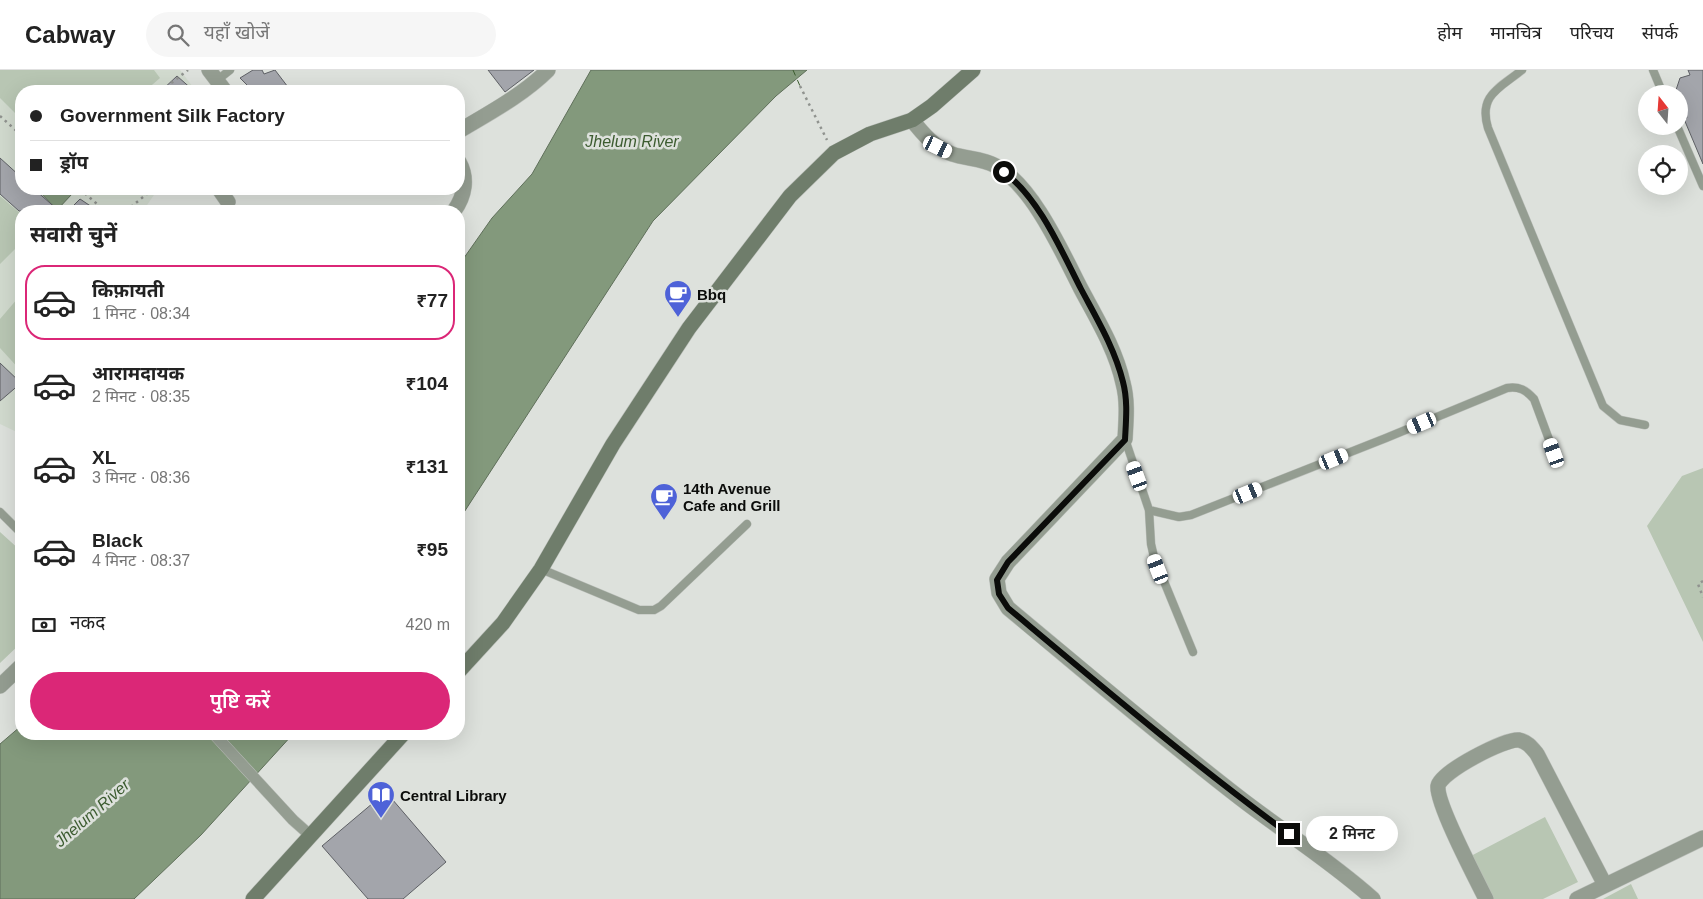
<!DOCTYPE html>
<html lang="hi">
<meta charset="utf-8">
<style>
body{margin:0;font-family:Helvetica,"Noto Sans Devanagari",sans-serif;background:#f6f6f6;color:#222;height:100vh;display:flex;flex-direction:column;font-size:19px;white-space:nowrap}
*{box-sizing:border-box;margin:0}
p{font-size:16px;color:#767676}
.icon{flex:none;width:28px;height:28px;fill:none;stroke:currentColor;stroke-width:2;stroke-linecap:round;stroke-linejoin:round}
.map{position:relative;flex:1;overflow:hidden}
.sheet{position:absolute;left:15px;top:135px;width:450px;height:535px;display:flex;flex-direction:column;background:#fff;border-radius:20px;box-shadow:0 5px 20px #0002}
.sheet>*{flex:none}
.hud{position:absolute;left:15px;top:15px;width:450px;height:110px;border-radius:20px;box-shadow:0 5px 20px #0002;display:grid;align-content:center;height:110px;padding:0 15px;background:#fff}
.needle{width:32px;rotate:343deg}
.buttons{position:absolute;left:1638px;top:15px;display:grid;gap:10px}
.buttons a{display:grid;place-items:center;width:50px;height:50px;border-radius:50%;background:#fff;box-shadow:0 5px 20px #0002;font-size:25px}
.end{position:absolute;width:22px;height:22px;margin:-11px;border:6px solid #0b0c0a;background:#fff;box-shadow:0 0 0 2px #fff}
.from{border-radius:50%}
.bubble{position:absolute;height:35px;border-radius:18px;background:#fff;box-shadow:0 5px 20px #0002;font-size:16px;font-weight:600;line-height:35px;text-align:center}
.car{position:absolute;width:15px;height:30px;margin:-15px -8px;border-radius:6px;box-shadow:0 0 4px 1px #0007;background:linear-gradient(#fff 24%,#345 0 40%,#fff 0 76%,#345 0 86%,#fff 0)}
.hud b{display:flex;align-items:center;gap:18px;height:48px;font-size:19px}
.hud b+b{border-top:1px solid #e0e0e0}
.hud i{width:12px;height:12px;background:#222}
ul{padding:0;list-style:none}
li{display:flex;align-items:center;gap:15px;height:75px;margin:0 10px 8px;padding:0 5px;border:2px solid transparent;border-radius:20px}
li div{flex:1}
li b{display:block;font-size:19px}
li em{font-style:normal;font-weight:600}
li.current{border-color:#db2777}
li>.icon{width:45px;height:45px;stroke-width:1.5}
h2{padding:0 15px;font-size:22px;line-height:60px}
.pay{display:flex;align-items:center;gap:12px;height:55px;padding:0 15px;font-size:19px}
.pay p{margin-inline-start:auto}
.button{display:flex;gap:10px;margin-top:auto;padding:10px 15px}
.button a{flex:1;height:58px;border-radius:30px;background:#db2777;color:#fff;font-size:20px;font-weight:600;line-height:58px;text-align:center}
header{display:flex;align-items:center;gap:30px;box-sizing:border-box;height:70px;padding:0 25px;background:#fff;border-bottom:1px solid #e0e0e0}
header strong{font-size:24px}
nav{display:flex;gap:28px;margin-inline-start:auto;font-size:18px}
.search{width:350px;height:45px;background:#f6f6f6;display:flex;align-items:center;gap:12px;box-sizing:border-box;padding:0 18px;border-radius:28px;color:#767676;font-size:19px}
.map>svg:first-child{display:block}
.built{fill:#d1dace}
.green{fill:#b8c6b3}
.water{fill:#83997c;stroke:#5f6f5a}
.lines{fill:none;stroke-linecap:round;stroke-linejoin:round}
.ferry{stroke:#3c5c30;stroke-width:1;stroke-dasharray:6 5;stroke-linecap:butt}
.building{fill:#a3a5ab;stroke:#5e6065}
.service-casing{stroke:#bbbfba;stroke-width:9}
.pedestrian-casing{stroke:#bbbfba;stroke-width:12}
.minor-casing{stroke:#bbbfba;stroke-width:16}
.secondary-casing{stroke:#bbbfba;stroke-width:16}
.path{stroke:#90938f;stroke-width:2.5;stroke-dasharray:2.5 4;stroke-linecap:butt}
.service{stroke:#949d91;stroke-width:8}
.pedestrian{stroke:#949d91;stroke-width:11}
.minor{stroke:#949d91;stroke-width:15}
.secondary{stroke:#6f7d6b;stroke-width:15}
.route{stroke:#0b0c0a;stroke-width:6}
.labels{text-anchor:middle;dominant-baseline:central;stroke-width:5;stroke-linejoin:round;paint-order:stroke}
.poi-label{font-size:15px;font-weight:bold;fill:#0b0c0a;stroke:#dde1dc;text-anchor:start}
.water-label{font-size:16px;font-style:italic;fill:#3c5c30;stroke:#dde1dc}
</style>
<header>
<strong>Cabway</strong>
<div class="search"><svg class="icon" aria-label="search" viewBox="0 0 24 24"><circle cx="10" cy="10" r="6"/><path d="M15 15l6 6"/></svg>यहाँ खोजें</div>
<nav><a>होम</a><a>मानचित्र</a><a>परिचय</a><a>संपर्क</a></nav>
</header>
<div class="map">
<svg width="1703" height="829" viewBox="0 0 1703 829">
<rect width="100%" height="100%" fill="#dde1dc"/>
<path class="built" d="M0 0H180L196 21H21V119H158L143 141H21V364L0 354Z"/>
<path class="green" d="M0 0H154L160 8 145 21H21V49L0 28Z
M0 126 21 144V173L0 194Z
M18 228 21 229V301L0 278V249Z
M1703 398V572L1647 456 1682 406Z
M0 462 21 481V573L0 593Z
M1545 747 1578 812 1543 829H1491L1469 787Z
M1631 814 1638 829H1603Z"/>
<path class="water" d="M591 0H807L776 26 653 151 459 450V195L492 148 532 104Z
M37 119H66L72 124 57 140Z
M21 656V664H293L201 765 134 829H0V674Z"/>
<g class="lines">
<path class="ferry" d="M793 0 800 16"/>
</g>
<path class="building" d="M253 0H262L264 4 275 0 291 21H240L247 15 240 8Z
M488 0H534L505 22Z
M1688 0H1703V94L1684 49 1687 48 1679 28V24H1677L1676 20 1680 8 1690 5Z
M177 6 194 21H161Z
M0 88 21 107V119H34L59 141H19L0 124Z
M80 129 98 141H68Z
M0 293 21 313 0 331Z
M386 722 446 792 403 829H368L322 776Z"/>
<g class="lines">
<defs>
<path id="service" d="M1522 0C1500 18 1478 25 1488 58L1603 336 1620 350 1645 355
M1653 0 1663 24
M216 11 230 0
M1677 56 1703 116
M1125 369 1149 440 1151 474 1154 487 1193 582
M1149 440 1179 447 1191 445 1386 368 1507 318C1519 316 1526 320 1534 329L1554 383
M0 442 21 463
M541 499 639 540H654L661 536 747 454"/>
<path id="pedestrian" d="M214 664 293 750 311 766"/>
<path id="minor" d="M209 0 225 21
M912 50C923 64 935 78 952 84 966 89 982 88 996 96 1033 116 1062 182 1081 219 1097 249 1116 280 1123 313 1128 331 1126 351 1125 369L1008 492 997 509 999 523 1008 538C1085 602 1161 667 1240 728 1284 762 1332 792 1373 829
M459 61C489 43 523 25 548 0
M219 119 228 132
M454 141C465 126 468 108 459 92
M0 616 21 596
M1486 829C1476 809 1436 733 1438 716 1440 702 1506 668 1519 670 1528 672 1532 678 1537 684L1605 815
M1577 829 1703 768"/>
<path id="secondary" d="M459 601 503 553 541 499 613 374 689 258 790 126 834 83 870 64 912 50 932 36 973 0
M253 829 403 664"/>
</defs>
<use href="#service" class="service-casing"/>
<use href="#pedestrian" class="pedestrian-casing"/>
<use href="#minor" class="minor-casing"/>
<use href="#secondary" class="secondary-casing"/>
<path class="path" d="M800 16 827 70
M161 21 188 0
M0 46 21 65
M80 119 105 141
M126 141 148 123 149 119
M1703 511 1698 514 1703 527"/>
<use href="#service" class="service"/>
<use href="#pedestrian" class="pedestrian"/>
<use href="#minor" class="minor"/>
<use href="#secondary" class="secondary"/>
</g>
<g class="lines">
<path class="route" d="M1004 102C1039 128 1061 180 1081 219 1097 249 1115 279 1123 312 1128 331 1126 350 1125 370L1008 492 997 510 999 524 1008 538C1100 615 1192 693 1289 764"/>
</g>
<defs>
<symbol id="cafe-pin" viewBox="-11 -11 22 30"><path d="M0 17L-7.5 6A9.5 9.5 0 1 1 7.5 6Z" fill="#4e62d8" stroke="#dde1dc"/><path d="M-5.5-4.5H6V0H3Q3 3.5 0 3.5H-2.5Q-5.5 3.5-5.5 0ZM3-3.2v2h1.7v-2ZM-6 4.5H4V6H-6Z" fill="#fff"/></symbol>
<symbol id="library-pin" viewBox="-11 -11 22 30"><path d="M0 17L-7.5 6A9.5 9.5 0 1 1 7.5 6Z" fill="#4e62d8" stroke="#dde1dc"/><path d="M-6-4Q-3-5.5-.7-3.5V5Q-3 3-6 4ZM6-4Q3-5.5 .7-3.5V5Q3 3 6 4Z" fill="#fff"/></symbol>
</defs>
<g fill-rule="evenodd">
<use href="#cafe-pin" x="662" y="208" width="32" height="43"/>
<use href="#cafe-pin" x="648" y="411" width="32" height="43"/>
<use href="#library-pin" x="365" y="709" width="32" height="43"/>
</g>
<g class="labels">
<g class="poi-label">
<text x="697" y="224">Bbq</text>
<text x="683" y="418">14th Avenue<tspan x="683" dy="17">Cafe and Grill</tspan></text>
<text x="400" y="725">Central Library</text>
</g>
<g class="water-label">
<text x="632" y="71">Jhelum River</text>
<text transform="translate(92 743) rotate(-41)">Jhelum River</text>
</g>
</g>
</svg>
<div class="buttons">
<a><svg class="needle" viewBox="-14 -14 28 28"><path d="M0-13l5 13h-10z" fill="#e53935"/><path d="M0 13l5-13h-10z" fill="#767676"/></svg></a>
<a><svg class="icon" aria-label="locate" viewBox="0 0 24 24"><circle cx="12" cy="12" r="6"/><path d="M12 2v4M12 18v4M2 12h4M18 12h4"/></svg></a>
</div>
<i class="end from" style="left:1004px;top:102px"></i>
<i class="end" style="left:1289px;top:764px"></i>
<div class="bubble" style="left:1306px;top:746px;width:92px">2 मिनट</div>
<i class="car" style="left:938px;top:77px;rotate:116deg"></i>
<i class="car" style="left:1422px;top:353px;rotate:247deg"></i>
<i class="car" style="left:1554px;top:383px;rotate:340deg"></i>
<i class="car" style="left:1334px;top:389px;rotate:68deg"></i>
<i class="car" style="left:1137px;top:406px;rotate:340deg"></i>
<i class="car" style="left:1248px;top:423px;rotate:68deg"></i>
<i class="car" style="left:1158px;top:499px;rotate:339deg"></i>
<div class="hud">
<b><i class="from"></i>Government Silk Factory</b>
<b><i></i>ड्रॉप</b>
</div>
<section class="sheet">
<h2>सवारी चुनें</h2>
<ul>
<li class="current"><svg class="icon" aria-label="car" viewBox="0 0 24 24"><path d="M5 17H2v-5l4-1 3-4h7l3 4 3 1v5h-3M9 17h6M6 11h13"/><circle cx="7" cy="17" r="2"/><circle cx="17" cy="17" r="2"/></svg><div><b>किफ़ायती</b><p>1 मिनट · 08:34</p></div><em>₹77</em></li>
<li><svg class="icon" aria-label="car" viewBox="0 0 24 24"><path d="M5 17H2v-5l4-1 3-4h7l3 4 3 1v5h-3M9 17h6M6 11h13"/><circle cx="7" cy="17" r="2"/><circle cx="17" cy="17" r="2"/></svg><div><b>आरामदायक</b><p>2 मिनट · 08:35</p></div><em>₹104</em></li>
<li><svg class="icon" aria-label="car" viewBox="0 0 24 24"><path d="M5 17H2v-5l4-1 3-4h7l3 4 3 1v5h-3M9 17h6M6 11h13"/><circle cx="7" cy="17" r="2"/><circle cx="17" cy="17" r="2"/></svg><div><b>XL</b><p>3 मिनट · 08:36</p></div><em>₹131</em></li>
<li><svg class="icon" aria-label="car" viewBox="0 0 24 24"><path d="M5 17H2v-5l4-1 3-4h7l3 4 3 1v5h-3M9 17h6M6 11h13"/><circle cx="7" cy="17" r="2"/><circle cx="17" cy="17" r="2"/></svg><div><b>Black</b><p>4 मिनट · 08:37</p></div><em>₹95</em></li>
</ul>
<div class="pay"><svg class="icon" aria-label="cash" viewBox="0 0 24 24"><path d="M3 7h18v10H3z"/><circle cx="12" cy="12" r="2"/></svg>नकद<p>420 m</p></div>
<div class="button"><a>पुष्टि करें</a></div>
</section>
</div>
